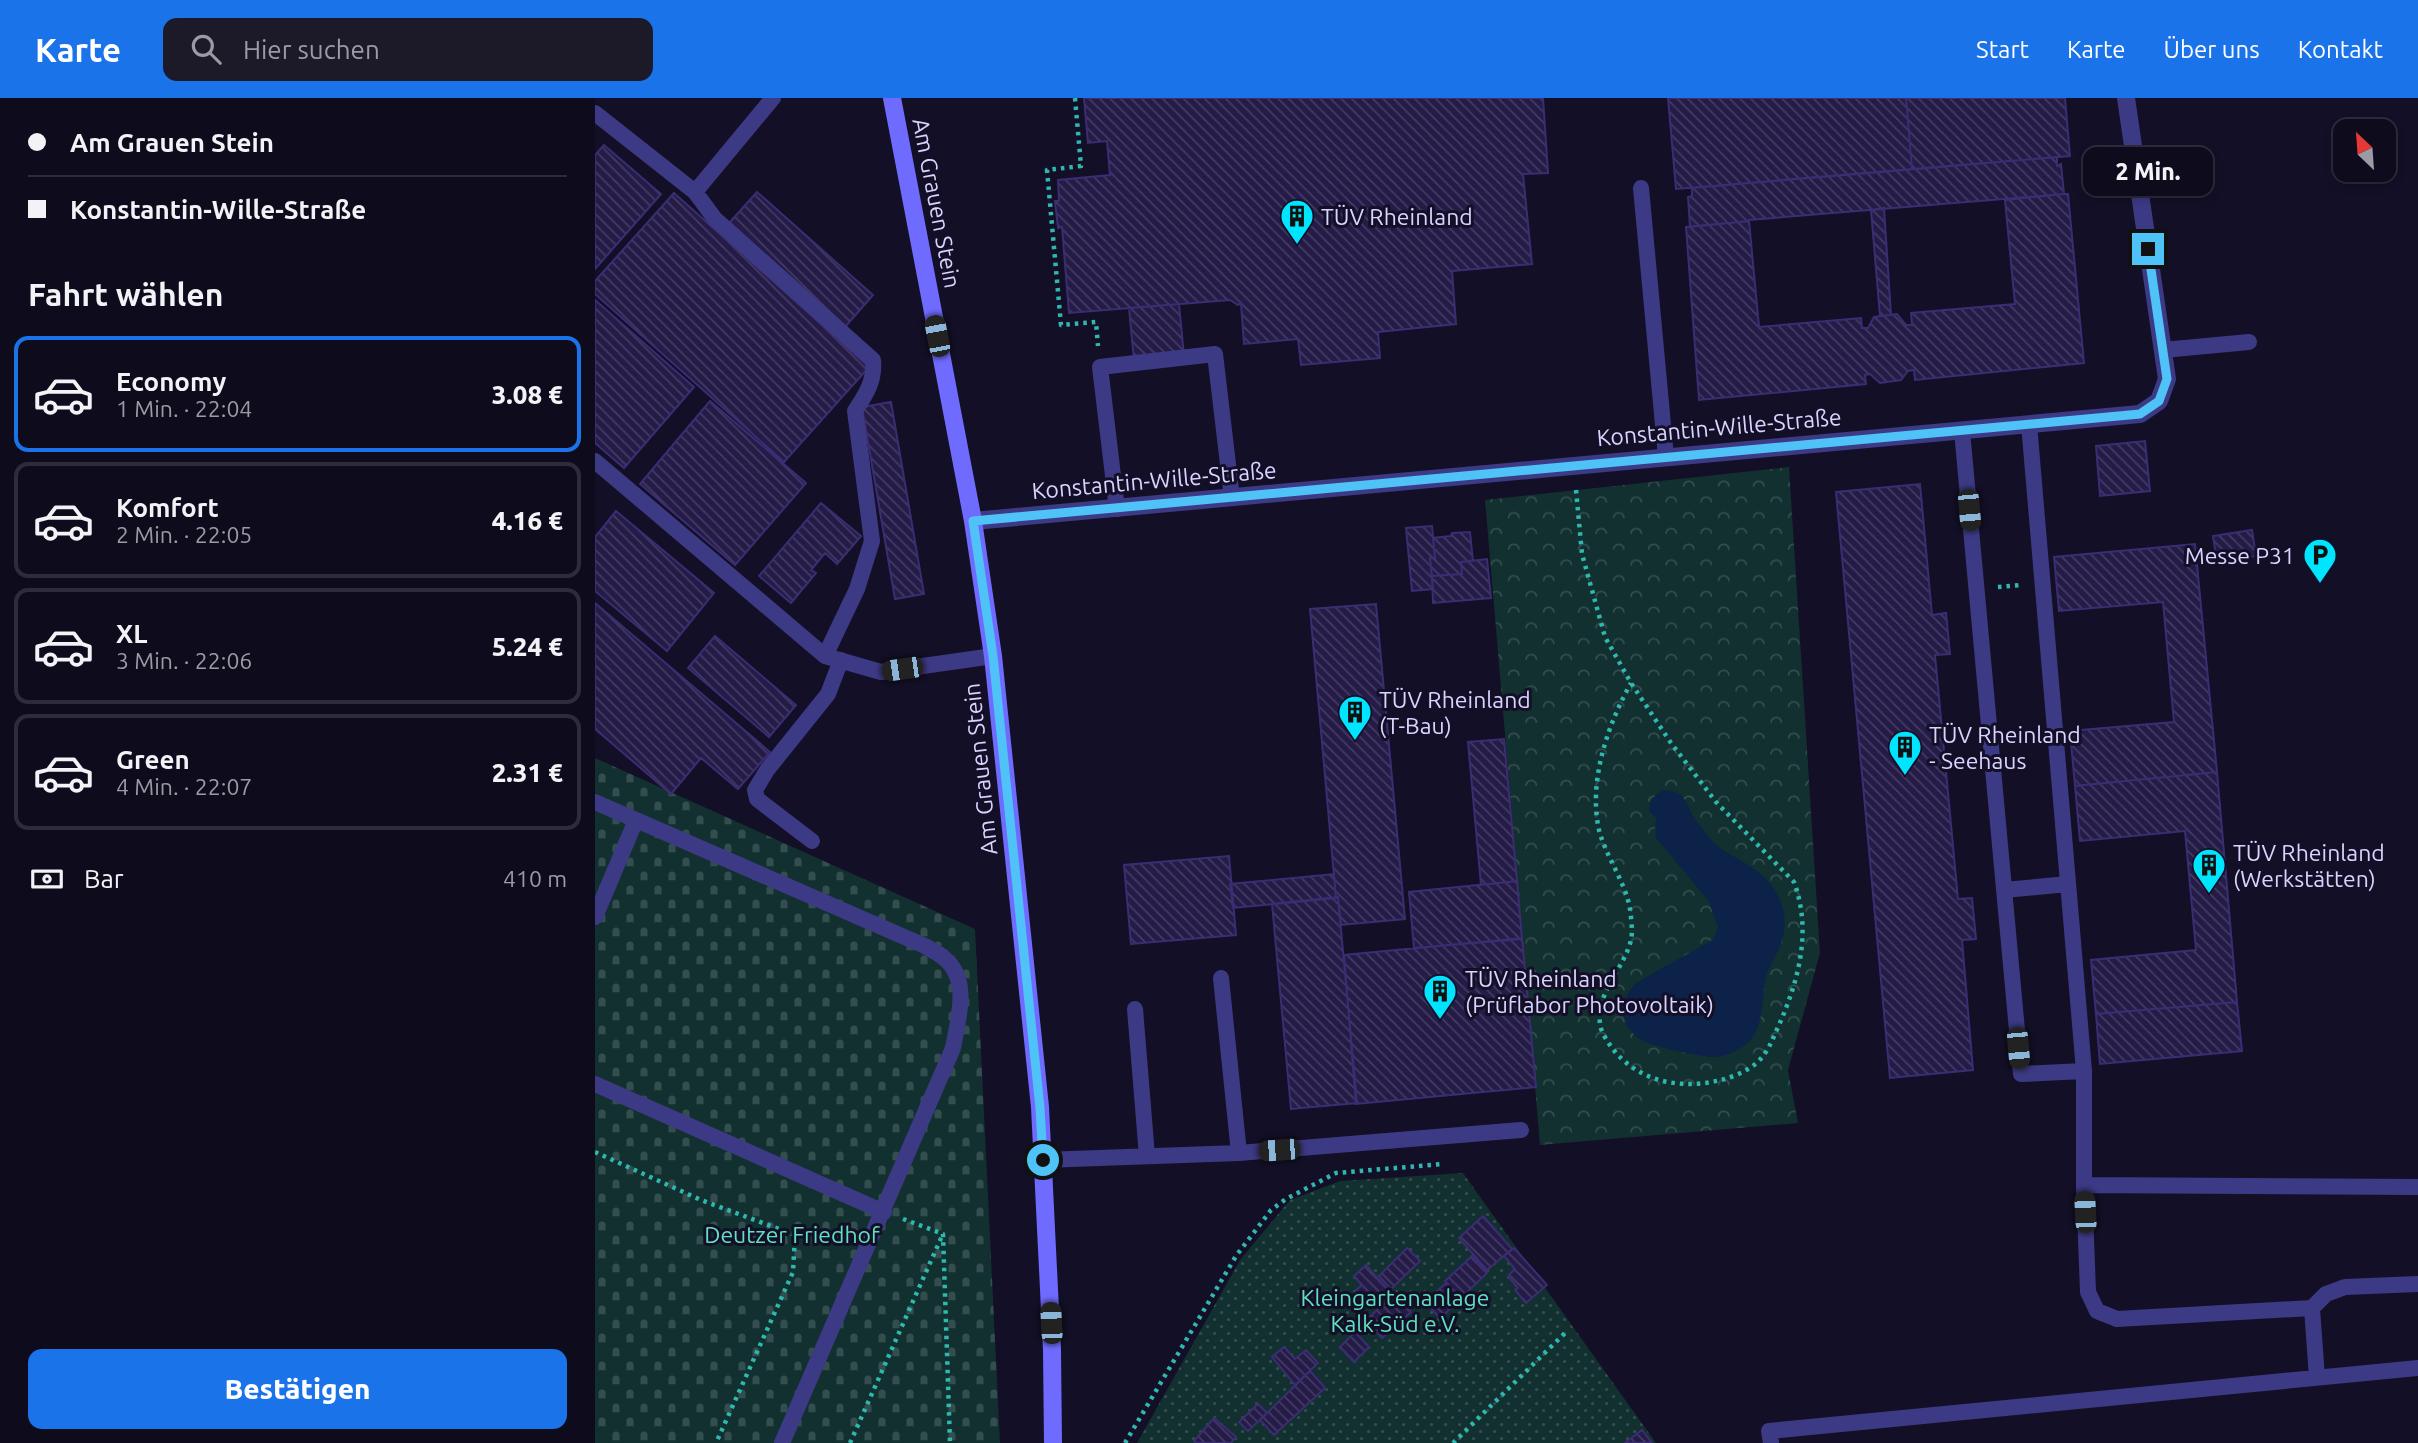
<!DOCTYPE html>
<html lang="de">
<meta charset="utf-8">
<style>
body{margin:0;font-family:Ubuntu,sans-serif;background:#1c1929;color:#f1f3f6;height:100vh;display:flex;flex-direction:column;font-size:26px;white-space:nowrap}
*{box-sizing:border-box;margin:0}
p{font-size:23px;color:#9b9ba3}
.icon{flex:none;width:38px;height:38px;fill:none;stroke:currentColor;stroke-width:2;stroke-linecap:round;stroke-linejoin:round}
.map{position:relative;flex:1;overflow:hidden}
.panel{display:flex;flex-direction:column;background:#0e0b1c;width:595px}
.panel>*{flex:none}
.top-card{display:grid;align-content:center;height:154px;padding:0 28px;background:#0e0b1c}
.needle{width:46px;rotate:335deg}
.controls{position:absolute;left:1738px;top:21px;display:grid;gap:14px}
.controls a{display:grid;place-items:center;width:63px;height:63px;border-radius:14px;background:#0e0b1c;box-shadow:0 4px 10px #0003,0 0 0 2px #2e2b3b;font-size:35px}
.end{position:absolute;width:32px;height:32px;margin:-16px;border:9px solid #4fc3f7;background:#111;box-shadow:0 0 0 4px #111}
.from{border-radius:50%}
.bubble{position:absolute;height:49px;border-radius:14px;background:#0e0b1c;box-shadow:0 4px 10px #0003,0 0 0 2px #2e2b3b;font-size:23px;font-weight:800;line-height:49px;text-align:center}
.car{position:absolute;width:21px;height:42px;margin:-21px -10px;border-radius:9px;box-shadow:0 0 5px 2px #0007;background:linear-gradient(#222 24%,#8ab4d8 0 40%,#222 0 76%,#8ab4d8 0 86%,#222 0)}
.top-card b{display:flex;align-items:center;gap:24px;height:66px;font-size:26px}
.top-card b+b{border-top:2px solid #2e2b3b}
.top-card i{width:18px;height:18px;background:#f1f3f6}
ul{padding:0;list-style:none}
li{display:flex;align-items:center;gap:21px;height:116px;margin:0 14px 10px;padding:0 14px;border:4px solid #2e2b3b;border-radius:14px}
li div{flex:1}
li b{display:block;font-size:26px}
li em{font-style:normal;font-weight:800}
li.current{border-color:#1a73e8}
li>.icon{width:63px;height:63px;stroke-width:1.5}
h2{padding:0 28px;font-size:32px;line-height:84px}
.pay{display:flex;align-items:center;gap:18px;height:77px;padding:0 28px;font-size:26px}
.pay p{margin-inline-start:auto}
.primary-button{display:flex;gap:14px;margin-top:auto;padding:14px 28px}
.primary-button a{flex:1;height:80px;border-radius:14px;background:#1a73e8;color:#fff;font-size:28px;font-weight:800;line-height:80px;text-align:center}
header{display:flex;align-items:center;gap:42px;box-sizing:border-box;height:98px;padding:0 35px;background:#1a73e8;color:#fff}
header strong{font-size:33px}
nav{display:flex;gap:38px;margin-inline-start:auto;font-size:24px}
.search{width:490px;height:63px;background:#1c1929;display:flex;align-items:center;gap:18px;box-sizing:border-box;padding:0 24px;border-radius:14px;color:#9b9ba3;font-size:26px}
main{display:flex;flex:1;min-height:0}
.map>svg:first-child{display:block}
.cemetery{fill:url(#cemetery-stones)}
.park{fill:url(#park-crowns)}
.garden{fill:url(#garden-dots)}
.water{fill:#0c2248}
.building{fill:url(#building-back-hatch);stroke:#3b2d73;stroke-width:2}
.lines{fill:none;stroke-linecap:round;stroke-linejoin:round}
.path{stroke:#2fb8b0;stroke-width:4.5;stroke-dasharray:3.5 5;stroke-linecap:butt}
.lane{stroke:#3d3a85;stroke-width:16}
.street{stroke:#3d3a85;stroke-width:18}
.secondary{stroke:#6f6bff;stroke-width:18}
.route{stroke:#4fc3f7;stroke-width:9}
.labels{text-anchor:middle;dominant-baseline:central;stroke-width:6;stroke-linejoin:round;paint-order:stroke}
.street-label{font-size:23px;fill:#d9d4ff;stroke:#130f26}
.poi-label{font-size:23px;fill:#d9d4ff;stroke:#130f26;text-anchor:start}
.park-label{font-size:23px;fill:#5fe0c0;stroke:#130f26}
</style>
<header>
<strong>Karte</strong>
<div class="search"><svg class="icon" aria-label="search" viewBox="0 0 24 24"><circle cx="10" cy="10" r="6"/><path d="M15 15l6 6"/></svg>Hier suchen</div>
<nav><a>Start</a><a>Karte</a><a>Über uns</a><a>Kontakt</a></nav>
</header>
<main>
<section class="panel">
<div class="top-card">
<b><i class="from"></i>Am Grauen Stein</b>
<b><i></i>Konstantin-Wille-Straße</b>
</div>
<h2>Fahrt wählen</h2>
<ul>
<li class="current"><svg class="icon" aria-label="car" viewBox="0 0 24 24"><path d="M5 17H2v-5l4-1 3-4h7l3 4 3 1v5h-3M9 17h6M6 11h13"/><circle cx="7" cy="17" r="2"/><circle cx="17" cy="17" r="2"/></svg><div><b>Economy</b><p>1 Min. · 22:04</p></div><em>3.08 €</em></li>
<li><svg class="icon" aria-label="car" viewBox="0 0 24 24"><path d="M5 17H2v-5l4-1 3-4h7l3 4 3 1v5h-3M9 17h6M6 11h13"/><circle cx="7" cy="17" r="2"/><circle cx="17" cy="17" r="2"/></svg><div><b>Komfort</b><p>2 Min. · 22:05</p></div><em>4.16 €</em></li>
<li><svg class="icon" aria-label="car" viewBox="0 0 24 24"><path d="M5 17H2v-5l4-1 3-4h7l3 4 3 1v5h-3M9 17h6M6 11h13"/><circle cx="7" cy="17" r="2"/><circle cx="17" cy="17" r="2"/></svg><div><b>XL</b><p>3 Min. · 22:06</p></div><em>5.24 €</em></li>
<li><svg class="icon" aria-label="car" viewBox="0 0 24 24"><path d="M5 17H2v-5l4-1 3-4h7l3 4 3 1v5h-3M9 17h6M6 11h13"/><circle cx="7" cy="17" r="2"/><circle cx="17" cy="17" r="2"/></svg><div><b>Green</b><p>4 Min. · 22:07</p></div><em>2.31 €</em></li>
</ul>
<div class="pay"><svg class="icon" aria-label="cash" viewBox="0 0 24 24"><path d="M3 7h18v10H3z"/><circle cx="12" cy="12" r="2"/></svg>Bar<p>410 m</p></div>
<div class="primary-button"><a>Bestätigen</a></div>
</section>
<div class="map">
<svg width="1823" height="1345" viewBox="0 0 1823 1345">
<defs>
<pattern id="cemetery-stones" width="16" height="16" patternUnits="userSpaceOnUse" patternTransform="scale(1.75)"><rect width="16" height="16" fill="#12302f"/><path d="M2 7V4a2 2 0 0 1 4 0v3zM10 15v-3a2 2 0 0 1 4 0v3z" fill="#344d4e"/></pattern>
<pattern id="park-crowns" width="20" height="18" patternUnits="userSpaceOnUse" patternTransform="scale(1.75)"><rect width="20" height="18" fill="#12302f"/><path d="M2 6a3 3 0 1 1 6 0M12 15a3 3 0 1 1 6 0" fill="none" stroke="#344d4e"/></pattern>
<pattern id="garden-dots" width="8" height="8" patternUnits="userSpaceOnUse" patternTransform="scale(1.75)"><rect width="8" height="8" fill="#12302f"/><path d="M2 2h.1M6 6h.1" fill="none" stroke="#344d4e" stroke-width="1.8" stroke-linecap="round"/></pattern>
<pattern id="building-back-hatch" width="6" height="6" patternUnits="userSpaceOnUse" patternTransform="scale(1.75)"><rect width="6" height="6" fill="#241b47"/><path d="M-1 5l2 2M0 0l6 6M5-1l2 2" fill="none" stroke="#433b63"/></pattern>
</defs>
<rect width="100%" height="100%" fill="#130f26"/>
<path class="cemetery" d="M0 660 380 831 405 1345H0Z"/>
<path class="park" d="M1194 369 1225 855 1193 972 1203 1025 945 1047 890 402Z"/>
<path class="garden" d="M868 1075 1061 1345H542L645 1162 695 1102 745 1083Z"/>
<path class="water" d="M1068 692C1093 694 1089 704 1100 721 1106 729 1113 739 1120 746 1130 755 1145 761 1156 769 1187 789 1199 821 1182 855 1178 863 1173 871 1171 879 1167 898 1169 925 1156 941 1148 951 1132 959 1119 959 1107 959 1058 949 1047 942 1024 929 1023 903 1041 885L1119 841 1123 829 1113 802 1061 740 1060 727 1062 721 1054 713C1055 702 1059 697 1068 692Z"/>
<path class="building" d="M489 0H948L953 75 928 76 937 166 857 173 861 226 783 234 785 260 706 267 703 241 649 246 646 205 643 207 635 202 474 215 467 129 463 130 460 103H464L463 82 515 77 512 43 493 45Z
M1073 0H1311L1317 71 1081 91Z
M1311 0H1470L1475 58 1317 71Z
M9 47 66 96 0 171V57Z
M1462 59V68L1466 66 1469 96 1154 122V123L1095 129 1093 99 1097 98V90Z
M162 94 278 197 250 229 134 125Z
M79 95 274 269 189 364 0 196V183Z
M1469 96H1473L1489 265 1320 282 1319 272 1313 273 1306 282 1285 285 1275 276 1270 277 1271 286 1104 302 1091 129 1154 123 1164 229 1266 220 1267 230H1273L1279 219 1302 216 1311 227H1317L1316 215 1420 206 1410 102Z
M1289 110 1296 217 1285 218 1276 112Z
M0 202 99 289 29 370 0 345Z
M584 206 589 258 539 263 534 210Z
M115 303 211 385 140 467 45 386Z
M296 304 329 496 300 501 267 309Z
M1550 343 1555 393 1505 398 1501 348Z
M1325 386 1337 517 1351 515 1355 556 1340 557 1363 801 1377 800 1381 841 1367 842 1378 972 1295 980 1241 394Z
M226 405 266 438 242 466 230 455 216 472 221 475 196 505 164 478Z
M21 413 119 495 72 553 0 493V439Z
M837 428 840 460H835L838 491 817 493 811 430Z
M1657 432 1661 458 1622 464 1618 438Z
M875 434 878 463 866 464 867 476 837 478 835 460H840L838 440 856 438 857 435Z
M1600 446 1622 674 1480 688 1475 633 1579 624 1568 504 1464 513 1459 459Z
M892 461 896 500 838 505 837 478 867 476 866 464Z
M0 505 175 654 143 691 106 660 76 696 0 631Z
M781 506 810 821 746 827 743 799 741 800 715 511Z
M120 538 201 607 174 639 93 570Z
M909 641 922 783 886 787 873 644Z
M1622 674 1642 904 1501 916 1496 862 1601 852 1590 733 1485 743 1480 688Z
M634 758 641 837 536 846 529 767Z
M739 776 741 800 638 810 635 786Z
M922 783 927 841 819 850 814 794Z
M743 799 762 1005 696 1011 677 806Z
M927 840 941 989 761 1006 749 857Z
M1642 904 1647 953 1505 966 1501 916Z
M888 1118 917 1151 892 1172 864 1140Z
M812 1150 825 1163 796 1191 784 1178Z
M919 1150 952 1187 931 1205 920 1192 923 1190 913 1178 920 1171 909 1158Z
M877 1158 892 1175 866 1200 850 1183Z
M771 1167 794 1193 775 1209 761 1192 767 1187 759 1178Z
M851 1185 866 1201 845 1220 830 1204Z
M800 1196 816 1214 787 1240 771 1222Z
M760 1234 774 1249 759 1264 745 1249Z
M689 1249 700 1261 711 1252 723 1265 700 1287 677 1259Z
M715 1273 730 1290 679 1337 665 1322Z
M663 1306 672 1315 653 1333 644 1324Z
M619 1320 641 1339 636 1345H602L599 1343Z
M1047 1332 1057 1345H1030Z"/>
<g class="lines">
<path class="path" d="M480 0 486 68 452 72 466 227 501 224 503 248
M981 392 987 456 1010 539 1036 585 1076 645 1121 704 1199 784C1217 833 1204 881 1184 927 1177 942 1173 956 1159 967 1150 974 1137 979 1126 982 1086 992 1043 984 1017 950 1012 943 1006 934 1005 926 1001 894 1029 871 1036 842 1038 834 1036 819 1035 811 1030 783 1011 759 1004 732 993 683 1013 626 1036 585
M1403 489 1426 487
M0 1054 106 1102 200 1137 198 1174 121 1345
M308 1121 348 1136 355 1345
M255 1345 347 1138
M530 1345 641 1158 676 1112 691 1101 741 1075 848 1066
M858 1345 971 1234"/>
<path class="lane" d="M0 15 100 94 178 0
M1046 90 1071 359
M100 94 120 121 278 262C280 283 271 296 260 313L277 443 262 491 230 558
M1568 252 1654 244
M1434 326 1489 973V1087L1493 1194 1502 1213 1522 1221 1717 1210 1731 1196 1750 1189 1823 1186
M1367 333 1426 976 1489 973
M0 363 230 558 286 574 398 558
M522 411 505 269 620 256 637 400
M0 704 330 848C336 852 344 855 349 860 376 882 363 921 358 950L187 1345
M217 743 162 701 160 692 172 672 233 596 246 562
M1409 792 1473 786
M0 819 41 722
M626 880 644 1055
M540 911 552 1058
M0 986 289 1114
M448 1062 644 1055 926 1032
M1489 1087 1823 1089
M1717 1210 1722 1280
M1176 1345 1174 1333 1823 1270"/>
<path class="street" d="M378 423 1545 316 1564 303 1572 281 1531 0"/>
<path class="secondary" d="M297 0 378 423 398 558 445 1009 457 1252 458 1345"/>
</g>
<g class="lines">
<path class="route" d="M448 1062 445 1010 398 558 378 423 1545 316 1564 303 1572 281 1553 151"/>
</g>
<defs>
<symbol id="building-pin" viewBox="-11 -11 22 30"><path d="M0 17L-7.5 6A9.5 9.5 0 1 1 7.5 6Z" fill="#00e5ff" stroke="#130f26"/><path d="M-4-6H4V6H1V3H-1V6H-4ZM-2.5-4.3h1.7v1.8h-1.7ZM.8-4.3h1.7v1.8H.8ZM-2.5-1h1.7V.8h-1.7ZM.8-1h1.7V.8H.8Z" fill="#111"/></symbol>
<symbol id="parking-pin" viewBox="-11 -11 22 30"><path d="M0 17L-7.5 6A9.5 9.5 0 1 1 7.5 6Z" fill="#00e5ff" stroke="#130f26"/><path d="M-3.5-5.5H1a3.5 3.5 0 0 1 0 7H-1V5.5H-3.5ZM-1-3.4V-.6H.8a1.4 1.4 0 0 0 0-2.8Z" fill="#111"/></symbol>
</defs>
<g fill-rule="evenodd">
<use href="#building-pin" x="683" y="99" width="38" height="52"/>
<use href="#parking-pin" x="1706" y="438" width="38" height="52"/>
<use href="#building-pin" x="741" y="595" width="38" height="52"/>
<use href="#building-pin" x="1291" y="630" width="38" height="52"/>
<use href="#building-pin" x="1595" y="748" width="38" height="52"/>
<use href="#building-pin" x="826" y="874" width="38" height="52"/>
</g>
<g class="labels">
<g class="street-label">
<text transform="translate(342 105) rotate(79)">Am Grauen Stein</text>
<text transform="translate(1124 329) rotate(-5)">Konstantin-Wille-Straße</text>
<text transform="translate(559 382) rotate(-5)">Konstantin-Wille-Straße</text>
<text transform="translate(385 671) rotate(-96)">Am Grauen Stein</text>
</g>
<g class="poi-label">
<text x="726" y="118">TÜV Rheinland</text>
<text x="1700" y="457" text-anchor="end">Messe P31</text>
<text x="784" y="601">TÜV Rheinland<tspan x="784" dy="26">(T-Bau)</tspan></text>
<text x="1334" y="636">TÜV Rheinland<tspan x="1334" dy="26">- Seehaus</tspan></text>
<text x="1638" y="754">TÜV Rheinland<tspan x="1638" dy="26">(Werkstätten)</tspan></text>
<text x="870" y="880">TÜV Rheinland<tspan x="870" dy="26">(Prüflabor Photovoltaik)</tspan></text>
</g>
<g class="park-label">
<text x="197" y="1136">Deutzer Friedhof</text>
<text x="800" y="1199">Kleingartenanlage<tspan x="800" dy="26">Kalk-Süd e.V.</tspan></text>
</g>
</g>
</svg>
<div class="controls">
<a><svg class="needle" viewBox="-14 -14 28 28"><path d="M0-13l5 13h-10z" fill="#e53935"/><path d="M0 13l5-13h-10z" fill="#9b9ba3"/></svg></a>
</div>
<i class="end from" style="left:448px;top:1062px"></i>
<i class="end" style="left:1553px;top:151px"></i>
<div class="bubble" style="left:1488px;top:49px;width:130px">2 Min.</div>
<i class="car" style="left:342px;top:238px;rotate:349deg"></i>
<i class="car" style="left:1374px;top:412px;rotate:175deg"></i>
<i class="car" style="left:307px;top:571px;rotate:262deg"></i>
<i class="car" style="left:1423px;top:950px;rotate:175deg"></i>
<i class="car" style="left:684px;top:1052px;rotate:266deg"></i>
<i class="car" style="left:1490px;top:1114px;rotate:357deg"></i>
<i class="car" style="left:456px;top:1225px;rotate:357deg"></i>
</div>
</main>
